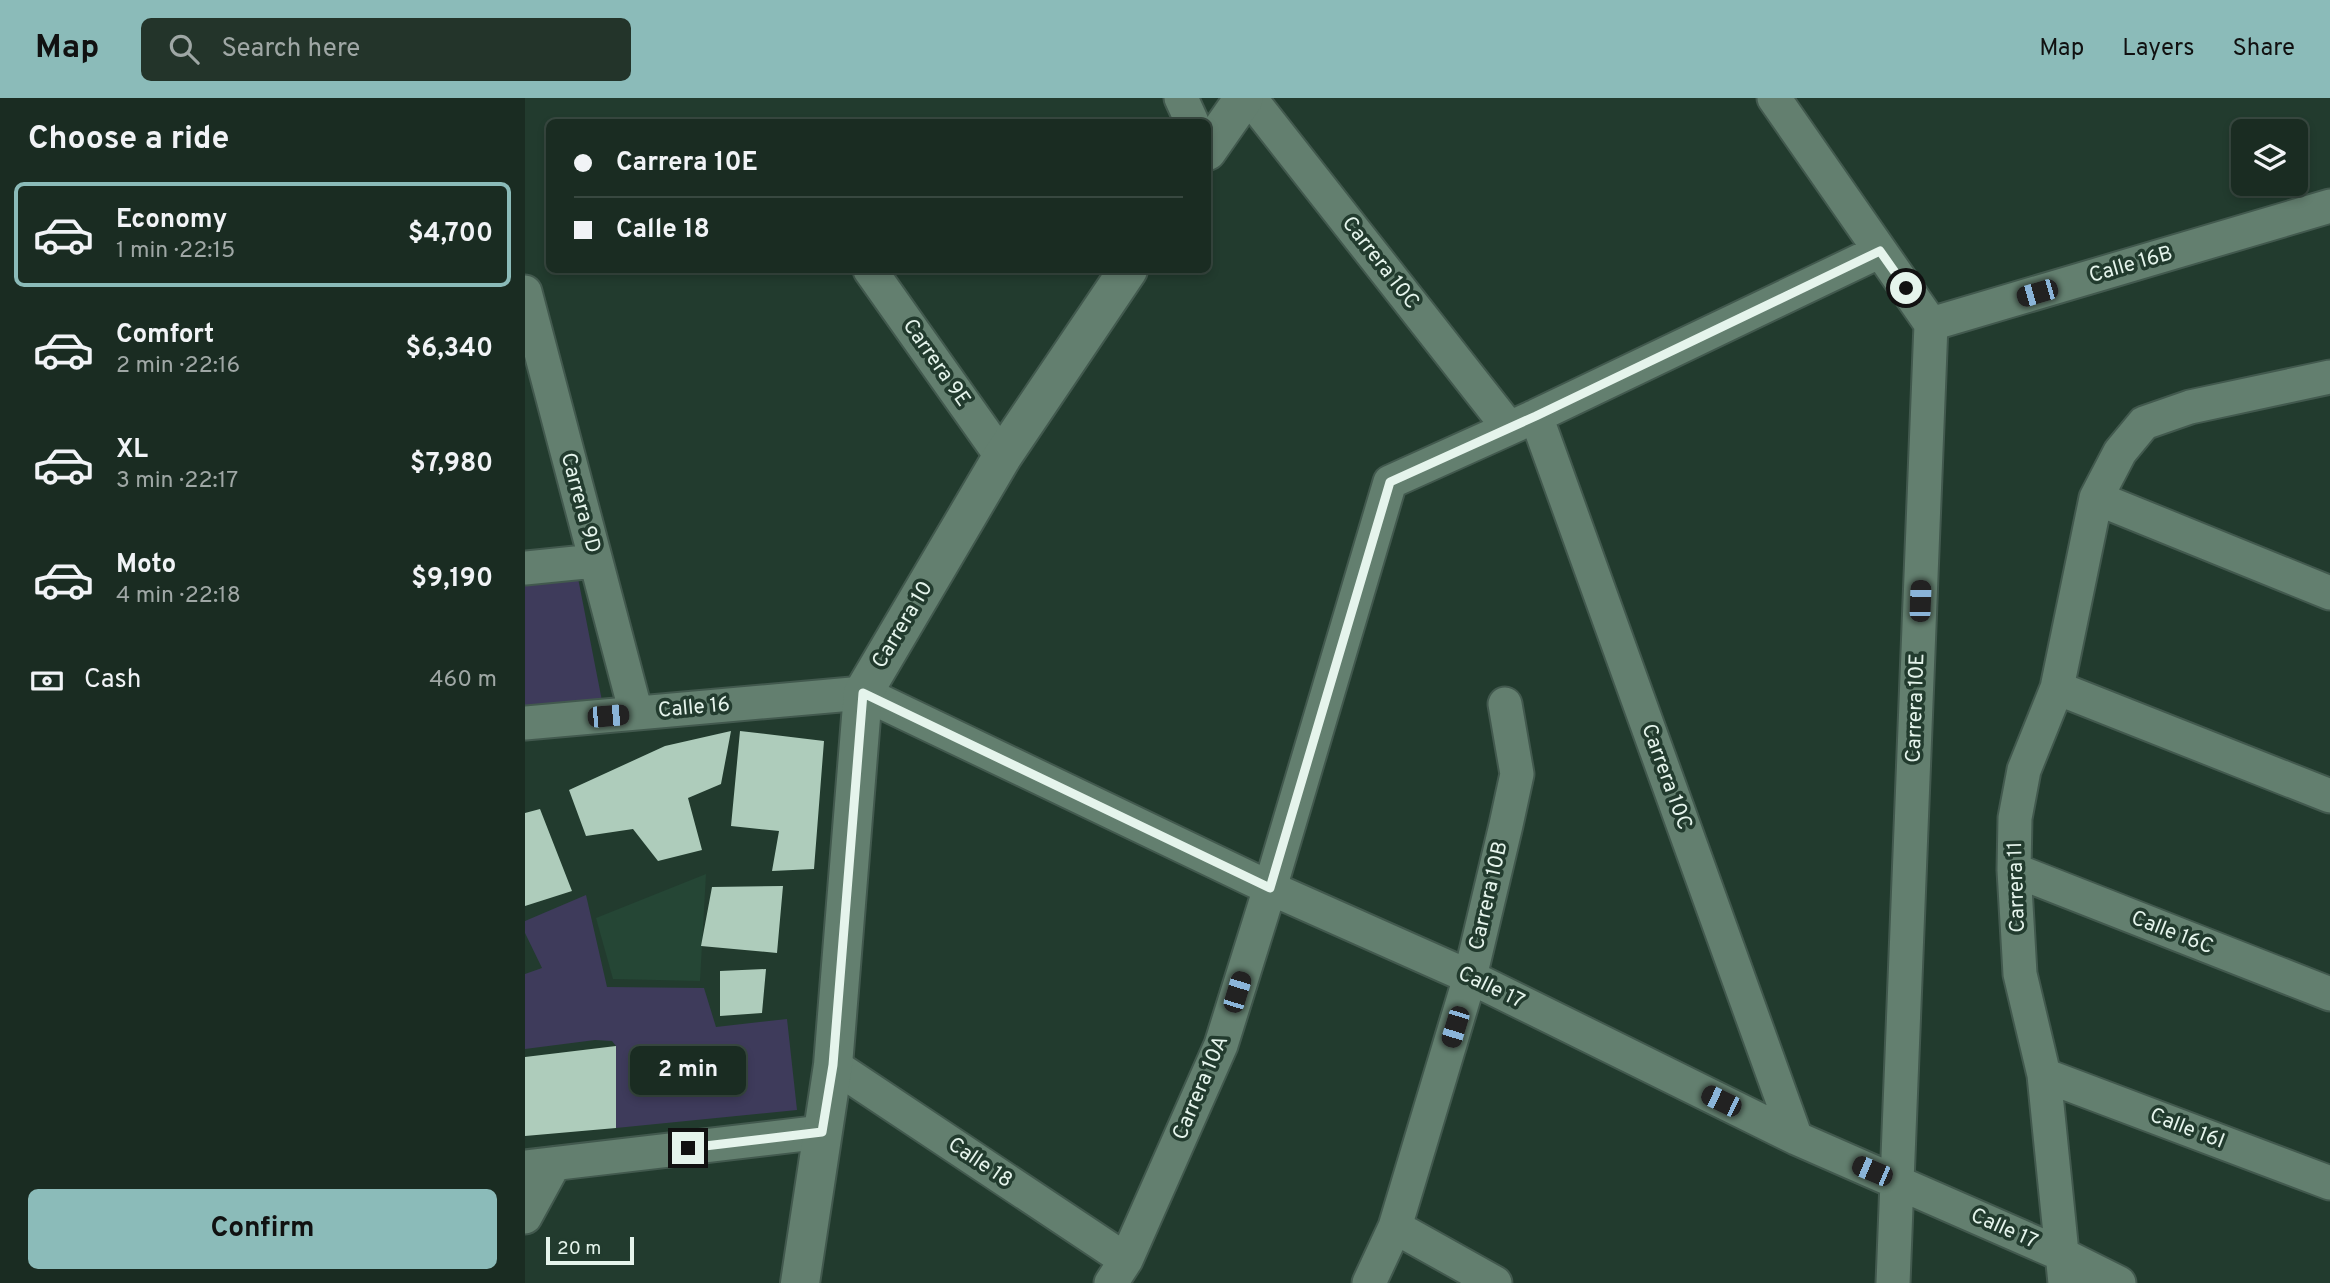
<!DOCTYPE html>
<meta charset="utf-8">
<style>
body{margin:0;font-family:Overpass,sans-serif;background:#23342a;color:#f1f3f6;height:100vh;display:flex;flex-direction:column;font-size:26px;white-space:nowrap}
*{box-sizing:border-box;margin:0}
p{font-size:23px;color:#9fa7a5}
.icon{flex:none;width:38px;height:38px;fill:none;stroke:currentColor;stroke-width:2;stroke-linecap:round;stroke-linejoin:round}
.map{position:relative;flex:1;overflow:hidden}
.drawer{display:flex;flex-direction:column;background:#1a2c22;width:525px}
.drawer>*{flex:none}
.banner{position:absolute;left:21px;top:21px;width:665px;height:154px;border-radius:10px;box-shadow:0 4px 10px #0003,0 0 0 2px #384840;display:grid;align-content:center;height:154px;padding:0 28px;background:#1a2c22}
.tools{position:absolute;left:1706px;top:21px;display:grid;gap:14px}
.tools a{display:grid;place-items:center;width:77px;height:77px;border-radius:10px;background:#1a2c22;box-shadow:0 4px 10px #0003,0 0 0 2px #384840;font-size:35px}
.scale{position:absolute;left:21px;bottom:18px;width:88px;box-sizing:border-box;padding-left:7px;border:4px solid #e5f4ec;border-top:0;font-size:19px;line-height:24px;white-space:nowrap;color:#e5f4ec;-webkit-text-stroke:5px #223b2e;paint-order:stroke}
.end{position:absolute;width:32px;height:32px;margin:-16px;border:9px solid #e5f4ec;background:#111;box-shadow:0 0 0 4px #111}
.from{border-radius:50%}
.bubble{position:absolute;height:49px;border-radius:10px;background:#1a2c22;box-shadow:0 4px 10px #0003,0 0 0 2px #384840;font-size:23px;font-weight:700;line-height:49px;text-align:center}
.car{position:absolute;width:21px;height:42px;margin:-21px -10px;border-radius:9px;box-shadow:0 0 5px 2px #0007;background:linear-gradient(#222 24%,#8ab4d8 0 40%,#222 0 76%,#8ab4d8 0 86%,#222 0)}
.banner b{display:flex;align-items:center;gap:24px;height:66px;font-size:26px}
.banner b+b{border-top:2px solid #384840}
.banner i{width:18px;height:18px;background:#f1f3f6}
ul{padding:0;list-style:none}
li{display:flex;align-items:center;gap:21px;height:105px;margin:0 14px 10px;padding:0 14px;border:4px solid transparent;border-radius:10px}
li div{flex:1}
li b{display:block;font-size:26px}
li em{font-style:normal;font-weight:700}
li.selected{border-color:#8bbbb9}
li>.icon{width:63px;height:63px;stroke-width:1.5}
h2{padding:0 28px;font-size:32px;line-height:84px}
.pay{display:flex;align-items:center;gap:18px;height:77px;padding:0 28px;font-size:26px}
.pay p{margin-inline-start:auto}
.action{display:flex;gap:14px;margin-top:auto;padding:14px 28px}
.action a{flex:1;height:80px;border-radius:10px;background:#8bbbb9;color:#111;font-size:28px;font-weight:700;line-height:80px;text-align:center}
header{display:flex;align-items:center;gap:42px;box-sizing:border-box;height:98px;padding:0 35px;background:#8bbbb9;color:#111}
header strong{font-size:33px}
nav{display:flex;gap:38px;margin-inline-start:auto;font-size:24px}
.search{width:490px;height:63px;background:#23342a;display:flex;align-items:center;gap:18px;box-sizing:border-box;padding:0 24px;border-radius:10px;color:#9fa7a5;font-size:26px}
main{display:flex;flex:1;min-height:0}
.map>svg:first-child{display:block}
.built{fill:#254635}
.green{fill:#3e3b5b}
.building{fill:#aeccbb}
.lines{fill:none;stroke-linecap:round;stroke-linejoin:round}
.minor-casing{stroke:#42594e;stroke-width:37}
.tertiary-casing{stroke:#42594e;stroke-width:42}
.minor{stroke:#637f6f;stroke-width:33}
.tertiary{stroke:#637f6f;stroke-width:38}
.route{stroke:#e5f4ec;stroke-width:9}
.labels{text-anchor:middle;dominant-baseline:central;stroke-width:7;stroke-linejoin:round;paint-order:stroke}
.street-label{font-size:21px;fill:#e5f4ec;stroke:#223b2e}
</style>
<header>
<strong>Map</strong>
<div class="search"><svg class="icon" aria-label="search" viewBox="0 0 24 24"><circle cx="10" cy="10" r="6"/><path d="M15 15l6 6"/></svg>Search here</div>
<nav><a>Map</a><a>Layers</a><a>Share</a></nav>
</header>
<main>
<section class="drawer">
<h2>Choose a ride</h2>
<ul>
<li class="selected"><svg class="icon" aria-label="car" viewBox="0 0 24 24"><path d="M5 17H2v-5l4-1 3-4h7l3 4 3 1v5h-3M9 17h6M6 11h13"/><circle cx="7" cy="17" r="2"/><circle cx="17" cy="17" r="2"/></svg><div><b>Economy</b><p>1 min · 22:15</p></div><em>$4,700</em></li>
<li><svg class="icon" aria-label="car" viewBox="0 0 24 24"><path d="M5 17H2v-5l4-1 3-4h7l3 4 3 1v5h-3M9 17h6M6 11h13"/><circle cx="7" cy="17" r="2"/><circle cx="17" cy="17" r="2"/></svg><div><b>Comfort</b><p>2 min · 22:16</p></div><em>$6,340</em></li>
<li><svg class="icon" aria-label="car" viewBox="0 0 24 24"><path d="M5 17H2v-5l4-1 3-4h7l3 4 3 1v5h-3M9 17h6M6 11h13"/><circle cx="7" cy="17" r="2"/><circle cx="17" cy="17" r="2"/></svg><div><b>XL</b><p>3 min · 22:17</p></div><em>$7,980</em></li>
<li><svg class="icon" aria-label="car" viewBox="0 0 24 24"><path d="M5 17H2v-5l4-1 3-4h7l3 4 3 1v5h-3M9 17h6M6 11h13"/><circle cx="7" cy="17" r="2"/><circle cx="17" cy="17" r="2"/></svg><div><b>Moto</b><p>4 min · 22:18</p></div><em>$9,190</em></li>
</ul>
<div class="pay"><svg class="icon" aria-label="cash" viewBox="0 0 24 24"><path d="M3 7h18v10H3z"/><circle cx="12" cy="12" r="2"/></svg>Cash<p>460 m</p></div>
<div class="action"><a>Confirm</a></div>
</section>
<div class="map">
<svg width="1805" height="1185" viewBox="0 0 1805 1185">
<rect width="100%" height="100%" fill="#223b2e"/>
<path class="built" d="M181 776 175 883 88 881 71 820Z"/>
<path class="green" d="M53 480 77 603 0 610V488Z
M61 797 82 889 179 890 191 929 262 921 272 1012 91 1030V948L87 943 70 942 0 951V876L17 870 0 835V823Z"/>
<path class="building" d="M206 633 196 686 163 700 177 752 133 763 108 731 61 738 44 692 140 648Z
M215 633 299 643 289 771 247 773 254 733 206 728Z
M15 711 47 793 0 808V715Z
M258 788 252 855 176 848 187 789Z
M241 871 237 915 195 918V873Z
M91 948V1030L0 1038V959Z"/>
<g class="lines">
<defs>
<path id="minor" d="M656 0 667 24
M725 0 984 330
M1249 0 1406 226 1368 1185
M345 172 477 359
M0 194 111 615
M1406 226 1805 108
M1011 318 1271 1040
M1571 400 1805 495
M0 470 70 463
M1532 590 1805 698
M0 625 338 595 745 790 945 879 1271 1040 1538 1157 1594 1185
M1489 772 1805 896
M308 967 601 1162
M1519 977 1805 1085
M0 1069 297 1034
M0 1119 29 1066
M870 1129 970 1185
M586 1185 601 1162 696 947 745 790 865 384 1011 318 1355 153
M844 1185 870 1129 945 879 981 727 992 676 980 606
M1540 1185 1519 977 1495 876 1489 772 1490 720 1499 672 1532 590 1571 400 1595 354 1619 325 1665 309 1805 279"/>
<path id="tertiary" d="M682 53 719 0
M275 1185 308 967 338 595 477 359 603 172"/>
</defs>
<use href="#minor" class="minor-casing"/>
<use href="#tertiary" class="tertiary-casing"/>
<use href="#minor" class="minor"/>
<use href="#tertiary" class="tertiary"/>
</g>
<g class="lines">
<path class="route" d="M163 1050 297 1034 308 967 338 595 745 790 865 384 1011 318 1355 153 1381 190"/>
</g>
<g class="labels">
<g class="street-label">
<text transform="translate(855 165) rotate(52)">Carrera 10C</text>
<text transform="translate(1606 167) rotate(-16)">Calle 16B</text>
<text transform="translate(411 265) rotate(55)">Carrera 9E</text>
<text transform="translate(55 405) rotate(75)">Carrera 9D</text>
<text transform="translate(378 527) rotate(-59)">Carrera 10</text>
<text transform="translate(169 610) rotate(-5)">Calle 16</text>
<text transform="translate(1391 610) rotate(-88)">Carrera 10E</text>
<text transform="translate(1141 679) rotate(70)">Carrera 10C</text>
<text transform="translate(1492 789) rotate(-92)">Carrera 11</text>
<text transform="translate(964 798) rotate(-77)">Carrera 10B</text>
<text transform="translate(1647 835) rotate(21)">Calle 16C</text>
<text transform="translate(966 890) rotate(26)">Calle 17</text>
<text transform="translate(676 990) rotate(-67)">Carrera 10A</text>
<text transform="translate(1662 1031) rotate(21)">Calle 16I</text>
<text transform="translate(455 1065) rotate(34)">Calle 18</text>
<text transform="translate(1479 1131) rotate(24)">Calle 17</text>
</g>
</g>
</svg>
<div class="tools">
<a><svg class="icon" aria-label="layers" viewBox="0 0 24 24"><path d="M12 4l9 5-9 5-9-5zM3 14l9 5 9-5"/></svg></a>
</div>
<div class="scale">20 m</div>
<i class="end from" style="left:1381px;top:190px"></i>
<i class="end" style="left:163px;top:1050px"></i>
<div class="bubble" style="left:105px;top:948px;width:116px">2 min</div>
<i class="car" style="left:1512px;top:195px;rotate:254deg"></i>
<i class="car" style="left:1395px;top:503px;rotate:2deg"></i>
<i class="car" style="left:83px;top:618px;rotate:85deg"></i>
<i class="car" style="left:712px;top:894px;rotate:17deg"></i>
<i class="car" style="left:930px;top:929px;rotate:197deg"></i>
<i class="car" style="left:1196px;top:1003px;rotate:296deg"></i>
<i class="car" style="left:1347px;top:1073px;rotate:293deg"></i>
<div class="banner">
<b><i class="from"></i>Carrera 10E</b>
<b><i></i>Calle 18</b>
</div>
</div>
</main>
